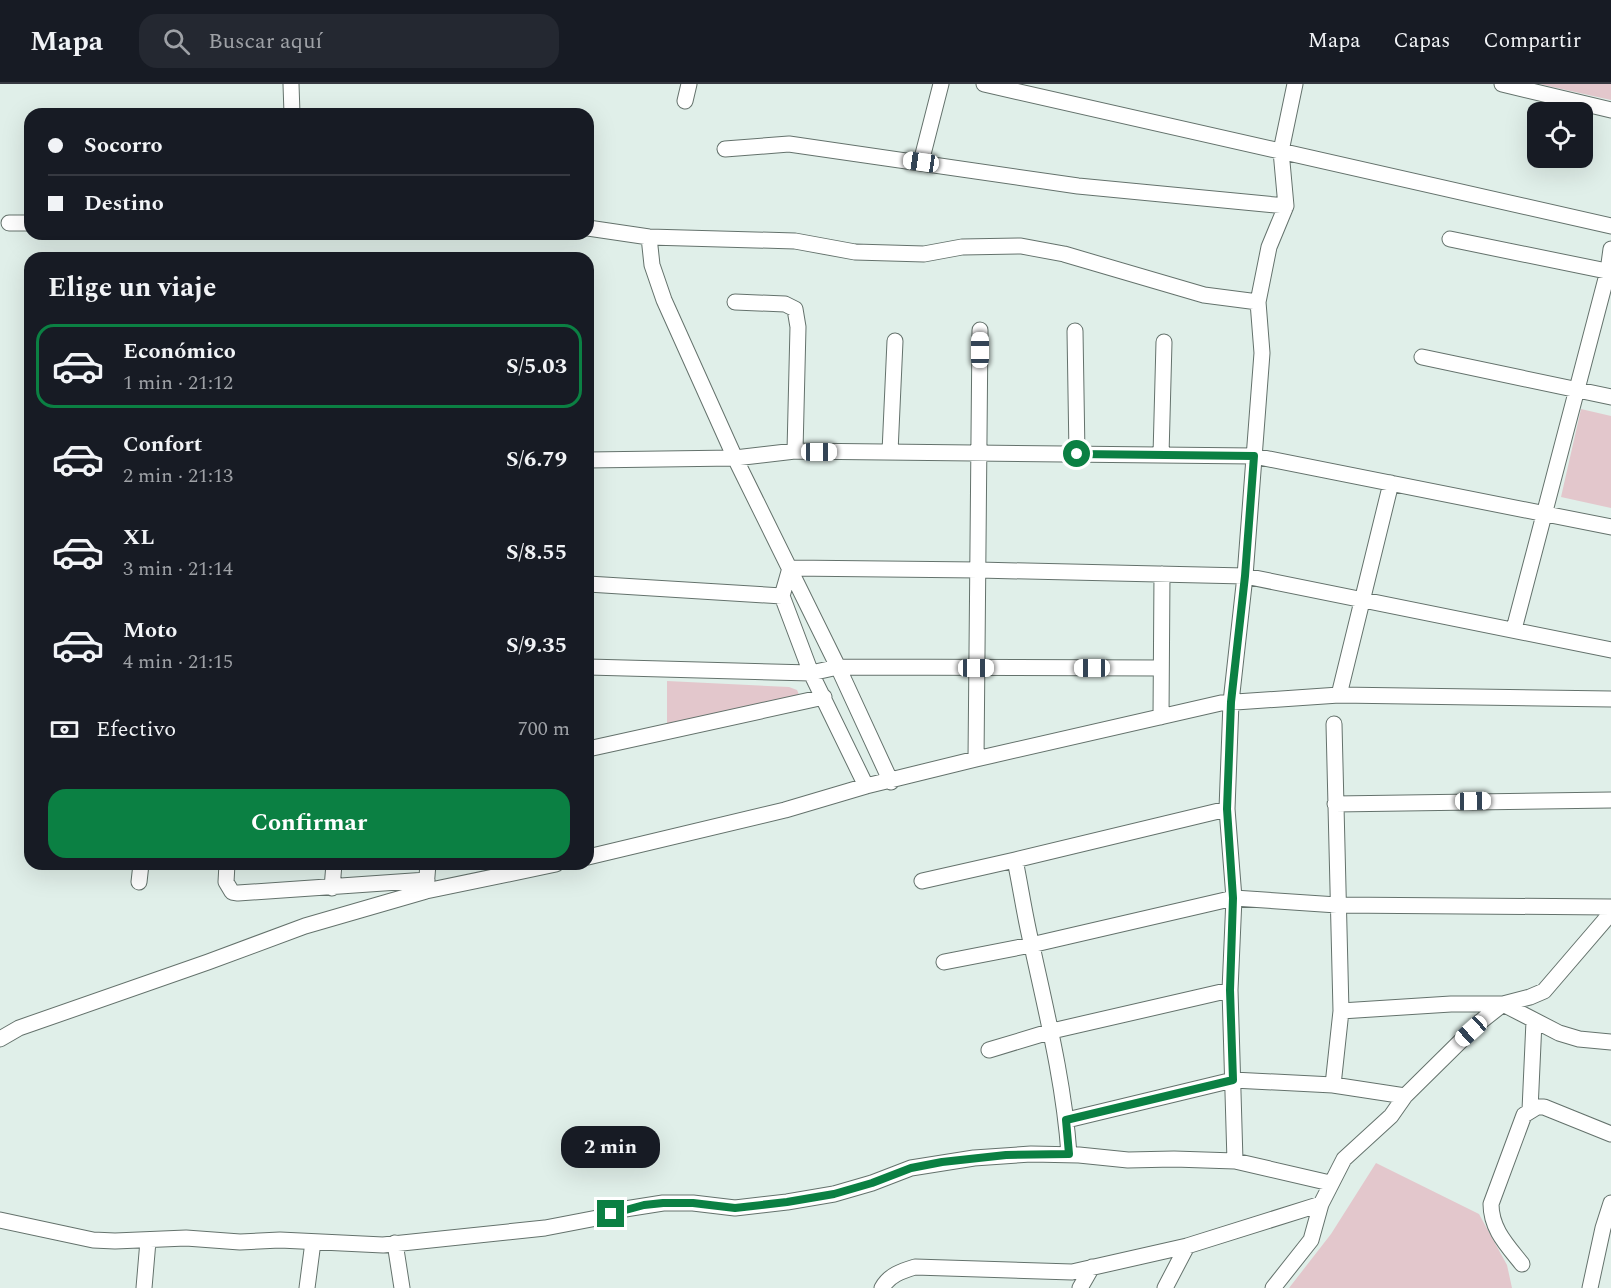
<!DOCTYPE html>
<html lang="es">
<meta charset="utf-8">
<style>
body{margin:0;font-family:Spectral,serif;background:#242831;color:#f1f3f6;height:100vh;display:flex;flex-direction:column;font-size:22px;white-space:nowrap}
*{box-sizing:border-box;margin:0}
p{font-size:20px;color:#9ea1a6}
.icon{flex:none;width:33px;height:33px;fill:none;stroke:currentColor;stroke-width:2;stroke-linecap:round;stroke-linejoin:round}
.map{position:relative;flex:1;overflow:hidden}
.sheet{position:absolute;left:24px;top:168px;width:570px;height:618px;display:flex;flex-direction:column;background:#171b24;border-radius:18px;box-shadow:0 6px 24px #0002}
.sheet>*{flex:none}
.top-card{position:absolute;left:24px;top:24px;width:570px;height:132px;border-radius:18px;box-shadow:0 6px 24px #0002;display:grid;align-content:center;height:132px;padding:0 24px;background:#171b24}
.fabs{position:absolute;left:1527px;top:18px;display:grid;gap:12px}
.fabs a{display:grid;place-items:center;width:66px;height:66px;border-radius:12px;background:#171b24;box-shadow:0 6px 24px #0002;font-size:30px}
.end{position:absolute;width:27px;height:27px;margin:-14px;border:8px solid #0b8043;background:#fff;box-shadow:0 0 0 3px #fff}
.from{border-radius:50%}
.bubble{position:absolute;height:42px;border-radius:18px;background:#171b24;box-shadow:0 6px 24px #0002;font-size:20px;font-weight:700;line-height:42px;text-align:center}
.car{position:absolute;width:18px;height:36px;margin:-18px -9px;border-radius:8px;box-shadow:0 0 4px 2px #0007;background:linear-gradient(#fff 24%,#345 0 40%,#fff 0 76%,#345 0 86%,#fff 0)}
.top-card b{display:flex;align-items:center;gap:21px;height:57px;font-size:22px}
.top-card b+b{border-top:2px solid #363941}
.top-card i{width:15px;height:15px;background:#f1f3f6}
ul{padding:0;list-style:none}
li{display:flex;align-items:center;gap:18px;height:84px;margin:0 12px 9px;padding:0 12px;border:3px solid transparent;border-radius:18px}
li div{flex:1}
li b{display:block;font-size:22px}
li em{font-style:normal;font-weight:700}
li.selected{border-color:#0b8043}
li>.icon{width:54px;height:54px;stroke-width:1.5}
h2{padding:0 24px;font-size:27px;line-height:72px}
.pay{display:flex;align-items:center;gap:15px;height:66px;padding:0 24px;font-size:22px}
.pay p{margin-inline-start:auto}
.primary-button{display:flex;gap:12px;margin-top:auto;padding:12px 24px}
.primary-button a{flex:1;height:69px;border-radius:18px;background:#0b8043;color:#fff;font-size:24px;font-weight:700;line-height:69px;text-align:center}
header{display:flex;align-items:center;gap:36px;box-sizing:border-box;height:84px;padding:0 30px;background:#171b24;border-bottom:2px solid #363941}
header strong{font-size:28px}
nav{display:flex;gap:33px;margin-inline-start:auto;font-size:21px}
.search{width:420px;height:54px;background:#242831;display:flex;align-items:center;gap:15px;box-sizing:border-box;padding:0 21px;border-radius:18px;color:#9ea1a6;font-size:22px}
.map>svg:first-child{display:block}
.green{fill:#e3c7cc}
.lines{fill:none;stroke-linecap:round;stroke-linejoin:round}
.minor-casing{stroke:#64726c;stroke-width:17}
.minor{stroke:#fff;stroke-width:15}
.route{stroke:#0b8043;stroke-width:8}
</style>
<header>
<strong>Mapa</strong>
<div class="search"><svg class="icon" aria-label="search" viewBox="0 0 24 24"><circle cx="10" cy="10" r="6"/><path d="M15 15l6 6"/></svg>Buscar aquí</div>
<nav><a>Mapa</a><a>Capas</a><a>Compartir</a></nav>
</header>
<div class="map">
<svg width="1611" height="1204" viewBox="0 0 1611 1204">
<rect width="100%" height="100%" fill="#e0efe9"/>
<path class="green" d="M1539 0H1611V16Z
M1581 325 1611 332V424L1561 413Z
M667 597 789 603 797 606 801 615 667 652Z
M1376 1079 1479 1130 1507 1181 1512 1204H1289L1331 1150Z"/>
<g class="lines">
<defs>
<path id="minor" d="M291 0 292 30
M984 0 1611 142
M1502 0 1611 26
M685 17 689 0
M725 65 789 60 1078 102 1286 122
M921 78 941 0
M9 139H30
M588 144 649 153 795 157 855 168 924 170 962 163 1021 162 1064 170 1204 211 1258 218
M649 153 652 181 664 216 735 374 838 583 891 698
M1450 155 1611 188
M735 218 785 220 795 225 798 243 795 367
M1075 247 1077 370
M1422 273 1611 313
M890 368 895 257
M1161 371 1164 258
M588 376 735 374 795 367 1254 372 1611 443
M790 484 978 486 1245 492 1611 566
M790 484 782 512 811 589 838 583 1161 584
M588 500 782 512
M1514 545 1608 187 1611 165
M588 583 811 589 866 702
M1339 611 1391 399
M1161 633 1162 490
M588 665 824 613
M976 675 980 246
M1335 720 1611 716
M588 773 785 726 866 702 976 675 1221 619 1339 611 1611 615
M1015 776C1021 805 1025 834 1032 862 1047 931 1064 999 1069 1070
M227 780 226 798 232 808 238 809 427 796
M922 797 1015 776 1227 725
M139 798 141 780
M332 804 334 780
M426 804 428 780
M944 878 1031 861 1234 814 1337 821 1611 823
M1341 927 1451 920H1503L1559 949 1579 955 1611 958
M0 955 19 944 208 878 305 842 426 807 556 780
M989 966 1052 947 1230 906
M1333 1001 1341 927 1334 640
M1530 1026 1534 937
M1067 1036 1233 996 1333 1001 1405 1012
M1235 1077 1230 906 1234 814 1227 725 1231 618 1245 492 1262 269 1258 218 1269 163 1286 122 1281 67 1295 0
M0 1136 93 1156 115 1157 186 1154 240 1158 280 1156 383 1161 545 1144 597 1134 625 1125 663 1119H693L735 1124 787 1118 834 1110 872 1099 911 1084 974 1074 1031 1070 1079 1071 1128 1076 1174 1075 1235 1077 1330 1099
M395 1159 402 1204
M1522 1180C1507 1161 1491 1145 1491 1120L1524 1031 1537 1023H1544L1611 1050
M144 1204 148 1157
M307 1204 313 1158
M882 1204C889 1191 902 1187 915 1183L1072 1188 1187 1162 1321 1120
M1080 1204 1092 1183
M1165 1204 1187 1162
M1273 1204 1311 1156 1321 1120 1344 1075 1391 1032 1405 1012 1480 938 1503 920 1530 913 1544 907 1611 829
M1590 1204 1603 1144 1611 1119"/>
</defs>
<use href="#minor" class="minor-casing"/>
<use href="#minor" class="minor"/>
</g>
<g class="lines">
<path class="route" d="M611 1130 644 1121 663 1119H693L735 1124 787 1118 834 1110 872 1099 911 1084 942 1078 1006 1071 1069 1070 1066 1036 1233 996 1230 906 1233 814 1227 725 1231 618 1245 492 1254 372 1077 370"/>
</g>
</svg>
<div class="fabs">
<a><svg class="icon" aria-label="locate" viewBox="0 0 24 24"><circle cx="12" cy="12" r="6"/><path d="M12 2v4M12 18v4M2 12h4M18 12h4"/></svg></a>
</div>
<i class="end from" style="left:1077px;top:370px"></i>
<i class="end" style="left:611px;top:1130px"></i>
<div class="bubble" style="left:561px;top:1042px;width:99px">2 min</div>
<i class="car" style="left:921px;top:78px;rotate:278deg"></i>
<i class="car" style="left:980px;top:266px;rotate:0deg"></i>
<i class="car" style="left:819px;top:368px;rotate:90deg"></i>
<i class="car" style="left:976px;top:584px;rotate:90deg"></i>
<i class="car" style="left:1092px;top:584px;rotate:270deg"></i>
<i class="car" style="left:1473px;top:717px;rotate:89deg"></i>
<i class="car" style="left:1471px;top:947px;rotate:228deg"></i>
<div class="top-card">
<b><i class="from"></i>Socorro</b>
<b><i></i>Destino</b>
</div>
<section class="sheet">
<h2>Elige un viaje</h2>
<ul>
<li class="selected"><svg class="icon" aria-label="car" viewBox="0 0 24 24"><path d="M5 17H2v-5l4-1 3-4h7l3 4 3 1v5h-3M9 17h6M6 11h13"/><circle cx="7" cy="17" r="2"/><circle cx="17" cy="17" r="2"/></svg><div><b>Económico</b><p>1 min · 21:12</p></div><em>S/5.03</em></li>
<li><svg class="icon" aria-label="car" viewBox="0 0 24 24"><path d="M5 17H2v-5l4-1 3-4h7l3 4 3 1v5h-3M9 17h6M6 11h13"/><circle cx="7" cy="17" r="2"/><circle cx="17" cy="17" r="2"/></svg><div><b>Confort</b><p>2 min · 21:13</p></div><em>S/6.79</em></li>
<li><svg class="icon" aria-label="car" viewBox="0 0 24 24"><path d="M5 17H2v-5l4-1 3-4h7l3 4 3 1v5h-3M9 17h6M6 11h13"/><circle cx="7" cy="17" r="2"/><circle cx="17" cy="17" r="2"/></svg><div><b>XL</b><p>3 min · 21:14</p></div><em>S/8.55</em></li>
<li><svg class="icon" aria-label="car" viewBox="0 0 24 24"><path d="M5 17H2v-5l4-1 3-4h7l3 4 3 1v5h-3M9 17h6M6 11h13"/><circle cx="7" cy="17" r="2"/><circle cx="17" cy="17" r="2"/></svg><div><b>Moto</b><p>4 min · 21:15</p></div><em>S/9.35</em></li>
</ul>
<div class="pay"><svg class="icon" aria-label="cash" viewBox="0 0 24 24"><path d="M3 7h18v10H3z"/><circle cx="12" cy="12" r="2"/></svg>Efectivo<p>700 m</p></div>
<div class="primary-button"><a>Confirmar</a></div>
</section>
</div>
